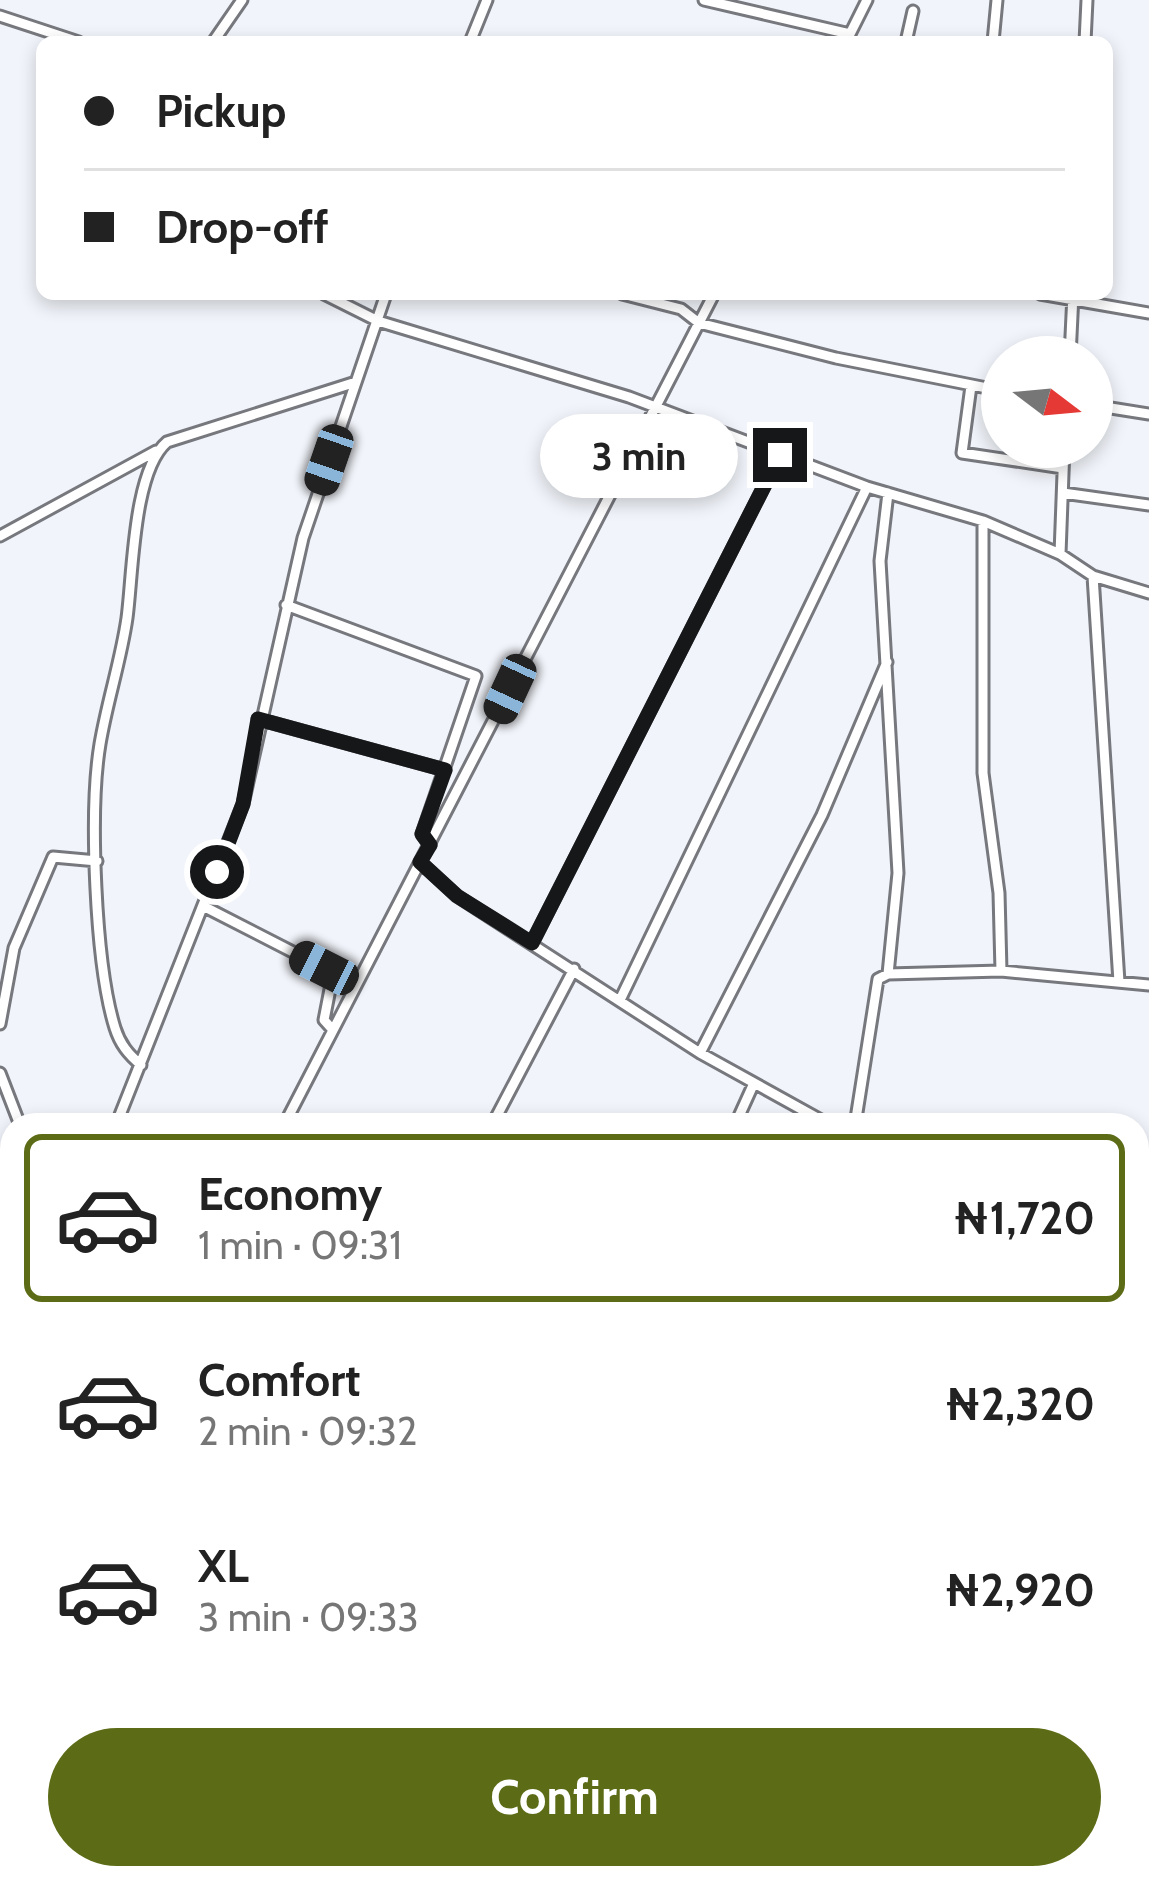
<!DOCTYPE html>
<meta charset="utf-8">
<style>
body{margin:0;font-family:Cabin,sans-serif;background:#f2f2f2;color:#222;height:100vh;display:flex;flex-direction:column;font-size:45px;white-space:nowrap}
*{box-sizing:border-box;margin:0}
p{font-size:39px;color:#767676}
.icon{flex:none;width:66px;height:66px;fill:none;stroke:currentColor;stroke-width:2;stroke-linecap:round;stroke-linejoin:round}
.map{position:relative;flex:1;overflow:hidden}
.sheet{position:absolute;left:0px;top:1113px;width:1149px;height:777px;display:flex;flex-direction:column;background:#fff;border-radius:36px 36px 0 0;box-shadow:0 6px 18px #0003}
.sheet>*{flex:none}
.banner{position:absolute;left:36px;top:36px;width:1077px;height:264px;border-radius:18px;box-shadow:0 6px 18px #0003;display:grid;align-content:center;height:264px;padding:0 48px;background:#fff}
.needle{width:78px;rotate:106deg}
.tools{position:absolute;left:981px;top:336px;display:grid;gap:24px}
.tools a{display:grid;place-items:center;width:132px;height:132px;border-radius:50%;background:#fff;box-shadow:0 6px 18px #0003;font-size:60px}
.end{position:absolute;width:54px;height:54px;margin:-27px;border:15px solid #161719;background:#fff;box-shadow:0 0 0 6px #fff}
.from{border-radius:50%}
.bubble{position:absolute;height:84px;border-radius:42px;background:#fff;box-shadow:0 6px 18px #0003;font-size:39px;font-weight:800;line-height:84px;text-align:center}
.car{position:absolute;width:36px;height:72px;margin:-36px -18px;border-radius:15px;box-shadow:0 0 9px 3px #0007;background:linear-gradient(#222 24%,#8ab4d8 0 40%,#222 0 76%,#8ab4d8 0 86%,#222 0)}
.banner b{display:flex;align-items:center;gap:42px;height:114px;font-size:45px}
.banner b+b{border-top:3px solid #e0e0e0}
.banner i{width:30px;height:30px;background:#222}
ul{padding:21px 0 0;list-style:none}
li{display:flex;align-items:center;gap:36px;height:168px;margin:0 24px 18px;padding:0 24px;border:6px solid transparent;border-radius:18px}
li div{flex:1}
li b{display:block;font-size:45px}
li em{font-style:normal;font-weight:800}
li.current{border-color:#5c6b16}
li>.icon{width:108px;height:108px;stroke-width:1.5}
.primary-button{display:flex;gap:24px;margin-top:auto;padding:24px 48px}
.primary-button a{flex:1;height:138px;border-radius:72px;background:#5c6b16;color:#fff;font-size:48px;font-weight:800;line-height:138px;text-align:center}
.map>svg:first-child{display:block}
.lines{fill:none;stroke-linecap:round;stroke-linejoin:round}
.street-casing{stroke:#76787e;stroke-width:15}
.street{stroke:#fff;stroke-width:9}
.route{stroke:#161719;stroke-width:15}
</style>
<div class="map">
<svg width="1149" height="1888" viewBox="0 0 1149 1888">
<rect width="100%" height="100%" fill="#f1f4fa"/>
<g class="lines">
<defs>
<path id="street" d="M704 0 850 34
M0 16 79 42
M213 42 242 0
M470 42 487 0
M846 42 867 0
M906 42 913 11
M993 42 997 0
M1085 42 1087 0
M324 294 378 321 629 397 867 487 983 521 1060 554 1093 576 1149 593
M622 294 681 309 699 323 836 358 1002 391
M714 294 420 862 457 896 700 1053 830 1125
M1040 294 1149 313
M1070 357 1073 294
M971 386 962 453 1063 468
M1092 405 1149 414
M1063 493 1149 505
M983 521V773L999 893 1001 971
M0 536 156 451
M1060 554 1064 447
M1093 576 1119 982
M286 605 476 676 422 834 430 845
M258 719 445 770
M203 906 324 968 332 979 324 1020 333 1030
M532 943 780 455
M888 974 1001 971 1149 985
M620 1000 867 487
M0 1024 14 948 53 857 97 861
M700 1053 822 815 887 662
M141 1065C128 1054 120 1044 115 1028 95 964 89 810 100 744 107 702 121 660 127 618 133 573 133 471 167 442L356 382
M0 1073 20 1125
M116 1125 243 804 303 538 386 294
M284 1125 420 862
M492 1125 574 969
M735 1125 754 1083
M855 1125 878 979 888 974 898 873 880 561 888 493
M0 1181 12 1186
M1137 1331 1149 1259
M0 1382 12 1357
M0 1568 12 1575
M0 1599 12 1582
M0 1658 12 1636
M1137 1681 1149 1684
M399 1878 414 1888
M662 1888 671 1878
M840 1888 856 1878
M892 1888 893 1878
M976 1888V1878
M1069 1888 1070 1878"/>
</defs>
<use href="#street" class="street-casing"/>
<use href="#street" class="street"/>
</g>
<g class="lines">
<path class="route" d="M217 872 243 804 258 719 445 770 422 834 430 845 420 862 457 896 532 943 780 455"/>
</g>
</svg>
<div class="tools">
<a><svg class="needle" viewBox="-14 -14 28 28"><path d="M0-13l5 13h-10z" fill="#e53935"/><path d="M0 13l5-13h-10z" fill="#767676"/></svg></a>
</div>
<i class="end from" style="left:217px;top:872px"></i>
<i class="end" style="left:780px;top:455px"></i>
<div class="bubble" style="left:540px;top:414px;width:198px">3 min</div>
<i class="car" style="left:329px;top:460px;rotate:199deg"></i>
<i class="car" style="left:510px;top:689px;rotate:205deg"></i>
<i class="car" style="left:324px;top:968px;rotate:297deg"></i>
<div class="banner">
<b><i class="from"></i>Pickup</b>
<b><i></i>Drop-off</b>
</div>
<section class="sheet">
<ul>
<li class="current"><svg class="icon" aria-label="car" viewBox="0 0 24 24"><path d="M5 17H2v-5l4-1 3-4h7l3 4 3 1v5h-3M9 17h6M6 11h13"/><circle cx="7" cy="17" r="2"/><circle cx="17" cy="17" r="2"/></svg><div><b>Economy</b><p>1 min · 09:31</p></div><em>₦1,720</em></li>
<li><svg class="icon" aria-label="car" viewBox="0 0 24 24"><path d="M5 17H2v-5l4-1 3-4h7l3 4 3 1v5h-3M9 17h6M6 11h13"/><circle cx="7" cy="17" r="2"/><circle cx="17" cy="17" r="2"/></svg><div><b>Comfort</b><p>2 min · 09:32</p></div><em>₦2,320</em></li>
<li><svg class="icon" aria-label="car" viewBox="0 0 24 24"><path d="M5 17H2v-5l4-1 3-4h7l3 4 3 1v5h-3M9 17h6M6 11h13"/><circle cx="7" cy="17" r="2"/><circle cx="17" cy="17" r="2"/></svg><div><b>XL</b><p>3 min · 09:33</p></div><em>₦2,920</em></li>
</ul>
<div class="primary-button"><a>Confirm</a></div>
</section>
</div>
